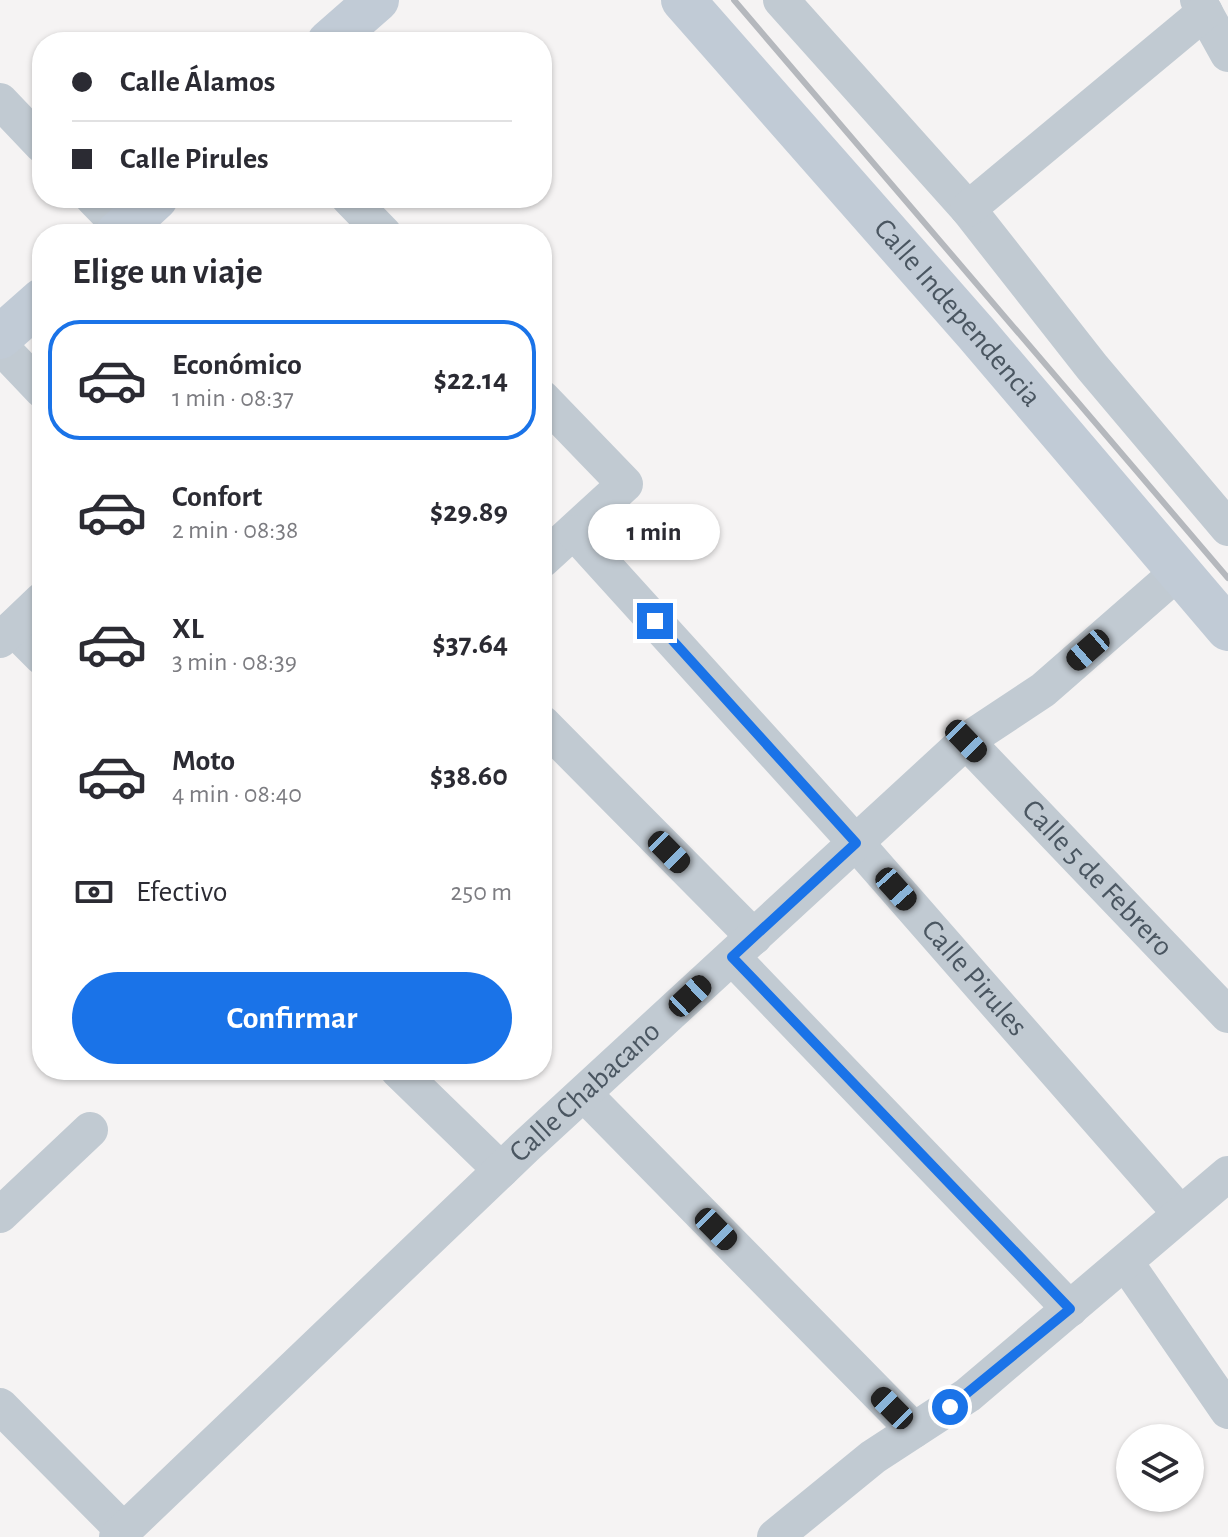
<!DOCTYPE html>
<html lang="es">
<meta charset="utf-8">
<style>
body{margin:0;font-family:"Alegreya Sans",sans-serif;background:#f2f2f3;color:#2b2b33;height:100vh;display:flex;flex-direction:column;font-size:30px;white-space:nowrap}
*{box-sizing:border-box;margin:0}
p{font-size:26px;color:#7c7c81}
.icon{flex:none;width:44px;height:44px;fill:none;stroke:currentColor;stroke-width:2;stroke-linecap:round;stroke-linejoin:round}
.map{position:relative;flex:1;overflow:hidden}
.panel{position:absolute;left:32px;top:224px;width:520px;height:856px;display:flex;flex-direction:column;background:#fff;border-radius:32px;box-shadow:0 2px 6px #0004}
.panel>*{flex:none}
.banner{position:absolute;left:32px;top:32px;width:520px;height:176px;border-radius:32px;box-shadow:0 2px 6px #0004;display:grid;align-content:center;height:176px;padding:0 40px;background:#fff}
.fabs{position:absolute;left:1116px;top:1424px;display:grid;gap:16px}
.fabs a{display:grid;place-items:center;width:88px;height:88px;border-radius:50%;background:#fff;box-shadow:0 2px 6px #0004;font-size:40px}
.end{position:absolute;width:36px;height:36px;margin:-18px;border:10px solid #1a73e8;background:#fff;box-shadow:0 0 0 4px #fff}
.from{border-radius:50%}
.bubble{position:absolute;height:56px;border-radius:28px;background:#fff;box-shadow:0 2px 6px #0004;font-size:26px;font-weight:700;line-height:56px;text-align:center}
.car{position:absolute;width:24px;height:48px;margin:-24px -12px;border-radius:10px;box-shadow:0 0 6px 2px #0007;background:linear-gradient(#222 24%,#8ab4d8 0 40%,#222 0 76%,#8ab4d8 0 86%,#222 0)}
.banner b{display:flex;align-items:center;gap:28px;height:76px;font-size:30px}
.banner b+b{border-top:2px solid #e1e1e2}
.banner i{width:20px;height:20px;background:#2b2b33}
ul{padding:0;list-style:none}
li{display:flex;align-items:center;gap:24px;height:120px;margin:0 16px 12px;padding:0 24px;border:4px solid transparent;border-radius:32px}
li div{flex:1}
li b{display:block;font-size:30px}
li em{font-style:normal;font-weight:700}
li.on{border-color:#1a73e8}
li>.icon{width:72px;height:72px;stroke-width:1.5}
h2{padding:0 40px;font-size:36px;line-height:96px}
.pay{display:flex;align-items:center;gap:20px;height:88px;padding:0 40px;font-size:30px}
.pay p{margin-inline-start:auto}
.primary-button{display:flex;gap:16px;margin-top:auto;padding:16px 40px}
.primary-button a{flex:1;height:92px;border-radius:48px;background:#1a73e8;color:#fff;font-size:32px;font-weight:700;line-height:92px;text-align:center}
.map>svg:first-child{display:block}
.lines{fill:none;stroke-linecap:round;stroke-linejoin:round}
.minor{stroke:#c1cad2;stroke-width:36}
.secondary{stroke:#c1cbd6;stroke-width:44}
.rail{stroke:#b5b8bd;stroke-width:6}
.route{stroke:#1a73e8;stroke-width:10}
.labels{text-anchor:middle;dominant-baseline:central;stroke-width:6;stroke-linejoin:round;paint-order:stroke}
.street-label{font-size:30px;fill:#4a5661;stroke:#fff}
</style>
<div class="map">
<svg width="1228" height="1537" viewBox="0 0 1228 1537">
<rect width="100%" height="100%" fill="#f5f3f3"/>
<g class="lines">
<g class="minor">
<path d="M781 0 968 209 1092 367 1228 528"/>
<path d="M1198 0 1228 54"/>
<path d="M0 101 42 145"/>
<path d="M93 198 128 234"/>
<path d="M349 198 384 234"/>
<path d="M968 209 1205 12"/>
<path d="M0 346 42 390"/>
<path d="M542 398 625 484 542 560"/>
<path id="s1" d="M575 533 856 843 1180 1213"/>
<path d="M13 628 42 657"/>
<path d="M0 640 42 600"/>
<path d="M542 723 754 937"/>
<path id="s2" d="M966 741 1228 1015"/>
<path d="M732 957 1070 1309"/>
<path d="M398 1070 501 1170"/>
<path d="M584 1094 914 1430"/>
<path d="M0 1215 90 1130"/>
<path d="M1126 1263 1228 1411"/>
<path d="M0 1406 124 1531"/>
<path id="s3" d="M117 1537 525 1147 966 741 1043 690 1178 572"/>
<path d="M775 1537 873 1457 968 1395 1228 1174"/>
</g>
<g class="secondary">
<path id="s4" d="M683 0 976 333 1228 629"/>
<path d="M329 42 377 0"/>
<path d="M117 234 156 198"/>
<path d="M0 337 42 300"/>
</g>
<path class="rail" d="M734 0 1228 578"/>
</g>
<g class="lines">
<path class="route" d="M655 621 856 843 732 957 1070 1309 950 1407"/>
</g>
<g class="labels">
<g class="street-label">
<text stroke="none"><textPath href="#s4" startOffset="416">Calle Independencia</textPath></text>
<text stroke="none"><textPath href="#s2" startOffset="190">Calle 5 de Febrero</textPath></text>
<text stroke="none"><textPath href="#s1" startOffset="598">Calle Pirules</textPath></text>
<text stroke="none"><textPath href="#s3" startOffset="646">Calle Chabacano</textPath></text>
</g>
</g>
</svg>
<div class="fabs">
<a><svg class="icon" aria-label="layers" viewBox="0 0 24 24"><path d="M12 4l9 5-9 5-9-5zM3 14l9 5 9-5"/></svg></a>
</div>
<i class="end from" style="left:950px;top:1407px"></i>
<i class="end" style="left:655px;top:621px"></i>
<div class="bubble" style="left:588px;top:504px;width:132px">1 min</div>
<i class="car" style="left:1088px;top:650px;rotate:229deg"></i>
<i class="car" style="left:966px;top:741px;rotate:136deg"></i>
<i class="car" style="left:669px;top:852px;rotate:135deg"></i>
<i class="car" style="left:896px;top:889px;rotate:138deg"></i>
<i class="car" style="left:690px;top:996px;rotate:47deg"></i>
<i class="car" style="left:716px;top:1229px;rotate:135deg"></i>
<i class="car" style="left:892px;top:1408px;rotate:315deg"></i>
<div class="banner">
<b><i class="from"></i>Calle Álamos</b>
<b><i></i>Calle Pirules</b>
</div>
<section class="panel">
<h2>Elige un viaje</h2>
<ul>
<li class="on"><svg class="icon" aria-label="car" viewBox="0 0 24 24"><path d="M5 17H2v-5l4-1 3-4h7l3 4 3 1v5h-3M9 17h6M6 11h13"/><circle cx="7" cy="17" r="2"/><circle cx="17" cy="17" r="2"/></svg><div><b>Económico</b><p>1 min · 08:37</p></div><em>$22.14</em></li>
<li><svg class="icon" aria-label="car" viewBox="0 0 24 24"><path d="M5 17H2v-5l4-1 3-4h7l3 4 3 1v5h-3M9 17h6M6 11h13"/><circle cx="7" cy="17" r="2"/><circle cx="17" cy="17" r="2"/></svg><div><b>Confort</b><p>2 min · 08:38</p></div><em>$29.89</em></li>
<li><svg class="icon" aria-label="car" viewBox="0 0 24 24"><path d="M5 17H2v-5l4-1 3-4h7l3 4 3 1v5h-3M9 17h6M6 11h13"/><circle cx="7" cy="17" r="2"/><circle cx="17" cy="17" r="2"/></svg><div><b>XL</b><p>3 min · 08:39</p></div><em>$37.64</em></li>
<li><svg class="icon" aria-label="car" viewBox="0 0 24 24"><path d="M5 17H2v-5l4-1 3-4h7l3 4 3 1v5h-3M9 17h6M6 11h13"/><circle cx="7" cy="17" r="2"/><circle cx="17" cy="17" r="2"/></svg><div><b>Moto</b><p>4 min · 08:40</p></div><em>$38.60</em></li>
</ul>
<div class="pay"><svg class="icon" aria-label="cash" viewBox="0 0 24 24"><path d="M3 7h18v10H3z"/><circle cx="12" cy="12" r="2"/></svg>Efectivo<p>250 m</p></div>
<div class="primary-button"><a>Confirmar</a></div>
</section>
</div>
